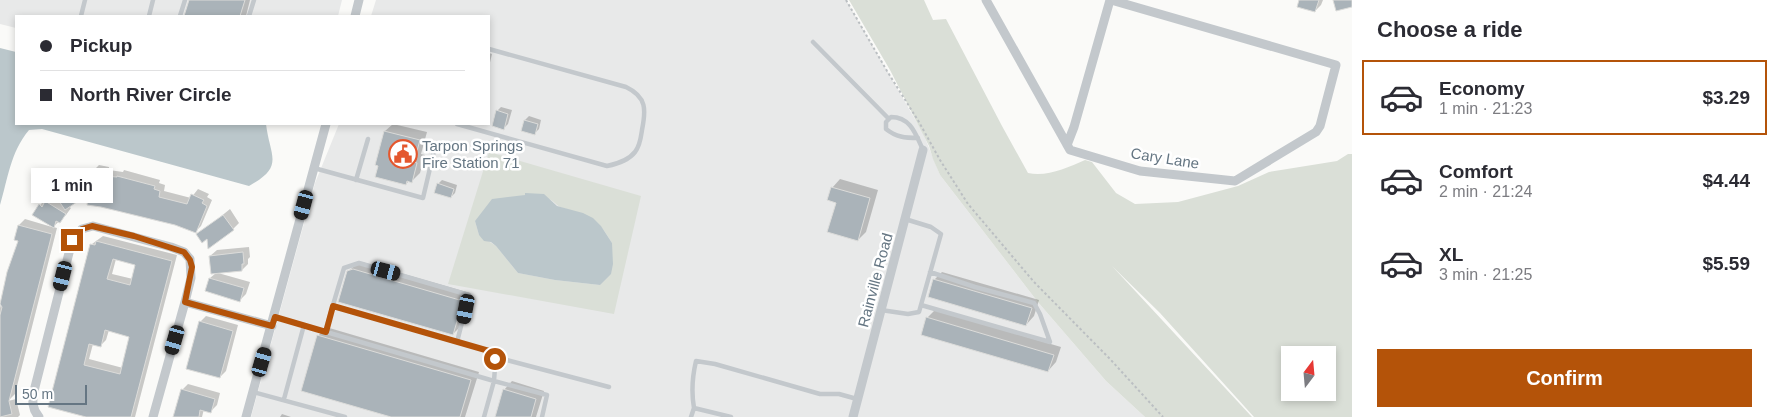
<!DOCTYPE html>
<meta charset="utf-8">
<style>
body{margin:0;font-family:Helvetica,sans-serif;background:#f7f7f7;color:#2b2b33;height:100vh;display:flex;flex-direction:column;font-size:19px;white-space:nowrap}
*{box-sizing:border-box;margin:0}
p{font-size:16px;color:#7c7c81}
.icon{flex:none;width:28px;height:28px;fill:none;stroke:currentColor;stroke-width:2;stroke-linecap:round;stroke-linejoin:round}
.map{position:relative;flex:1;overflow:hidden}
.drawer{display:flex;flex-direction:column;background:#fff;width:425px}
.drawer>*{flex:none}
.guide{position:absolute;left:15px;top:15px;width:475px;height:110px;border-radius:0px;box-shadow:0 2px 8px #0003;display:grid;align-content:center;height:110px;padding:0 25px;background:#fff}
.needle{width:32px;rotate:16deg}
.tools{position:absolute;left:1281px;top:346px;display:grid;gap:10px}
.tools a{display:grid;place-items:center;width:55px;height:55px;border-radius:0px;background:#fff;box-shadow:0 2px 8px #0003;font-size:25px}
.scale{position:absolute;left:15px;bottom:12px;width:72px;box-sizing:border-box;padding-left:5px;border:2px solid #657683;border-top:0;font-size:14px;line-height:18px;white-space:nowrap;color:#657683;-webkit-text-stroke:4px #fff;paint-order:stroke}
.end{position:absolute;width:22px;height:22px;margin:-11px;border:6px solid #b45309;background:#fff;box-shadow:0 0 0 2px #fff}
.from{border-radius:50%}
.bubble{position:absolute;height:35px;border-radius:0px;background:#fff;box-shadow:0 2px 8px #0003;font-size:16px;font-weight:700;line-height:35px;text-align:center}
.car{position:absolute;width:15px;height:30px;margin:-15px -8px;border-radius:6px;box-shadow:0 0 4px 1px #0007;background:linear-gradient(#222 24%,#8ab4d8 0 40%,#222 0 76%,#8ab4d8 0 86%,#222 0)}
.guide b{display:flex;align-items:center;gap:18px;height:48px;font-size:19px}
.guide b+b{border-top:1px solid #e1e1e2}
.guide i{width:12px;height:12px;background:#2b2b33}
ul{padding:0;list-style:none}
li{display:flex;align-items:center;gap:15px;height:75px;margin:0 10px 8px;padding:0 15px;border:2px solid transparent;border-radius:0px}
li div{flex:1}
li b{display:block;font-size:19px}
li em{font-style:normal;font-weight:700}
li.on{border-color:#b45309}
li>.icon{width:45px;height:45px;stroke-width:1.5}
h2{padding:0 25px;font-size:22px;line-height:60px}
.cta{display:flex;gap:10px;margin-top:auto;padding:10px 25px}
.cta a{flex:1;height:58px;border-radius:0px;background:#b45309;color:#fff;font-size:20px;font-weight:700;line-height:58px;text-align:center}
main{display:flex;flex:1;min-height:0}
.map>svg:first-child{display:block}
.built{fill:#e8e9e9}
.green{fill:#dadfd7;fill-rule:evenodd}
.water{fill:#bbc7cb}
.shadow{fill:#0003;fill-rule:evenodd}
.building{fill:#aab3b9;stroke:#dcdcda;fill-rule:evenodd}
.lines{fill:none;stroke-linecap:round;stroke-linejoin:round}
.path{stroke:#bbbfc2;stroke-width:2;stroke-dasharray:2.5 2.5;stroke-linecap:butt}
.service{stroke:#c3c8cc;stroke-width:4.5}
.minor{stroke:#c3c8cc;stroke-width:9}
.route{stroke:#b45309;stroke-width:6}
.labels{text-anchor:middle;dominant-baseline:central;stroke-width:5;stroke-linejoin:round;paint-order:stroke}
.poi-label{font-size:15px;fill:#657683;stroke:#fff;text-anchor:start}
.street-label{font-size:15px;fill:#657683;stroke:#fff}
</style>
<main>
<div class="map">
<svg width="1352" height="417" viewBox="0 0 1352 417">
<rect width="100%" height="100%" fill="#fafaf8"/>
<path class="built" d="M0 0H342L338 16H16V28L0 24Z
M376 0H846L923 133 940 175 1037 301 1106 381 1145 417H251L315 183 339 124H489V16H371Z"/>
<path class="green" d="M849 0H924L933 20 946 19 1002 126 1028 173C1047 177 1067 168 1085 160L1092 162 1116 193 1135 204 1178 202 1238 186 1269 172 1337 161 1348 154H1352V417H1254L1160 313 1112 266 1252 417H1145L1106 381 1037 301 940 175 933 159 929 146 890 70ZM1290 355H1328V392H1290Z
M489 152 641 196 614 314 448 284ZM525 195C532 196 545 196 551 200 555 202 556 205 560 207 590 217 595 214 612 243L600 285 555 280 518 273 496 246 479 235 475 221Z"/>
<path class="water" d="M0 48 16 52V124H266C270 157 285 166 249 186L42 129 29 130C10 153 8 179 0 205Z
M525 193 544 194 557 206 583 213 593 218 601 226 612 243 613 264 611 274 600 285 555 280 518 273 496 246 491 242 484 241 479 235 475 221 492 199 525 195Z"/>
<path class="shadow" d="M190 0H250L246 16H186Z
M1300 0H1323L1321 5 1315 11Z
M489 53 492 54 489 67Z
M501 107 512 110 508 124 504 128 497 111Z
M529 116 541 120 539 129 535 133 525 120Z
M393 124 427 132 421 154 425 155 420 173 412 181H409L406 184 376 164 385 131Z
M99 165 109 167V170L123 172 124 170 160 180 159 183 165 185 164 191 191 198 198 189 209 194 207 197 212 200 201 226 195 232 175 224 88 204 93 171Z
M75 168 90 190 68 206 71 208 66 215 53 227 57 228 15 394 9 400 0 397V308L9 273 19 240V225L25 219 52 227 40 205 46 199 48 200 52 196 61 202 48 183 63 171 66 175Z
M840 179 878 190 866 232 858 240 837 202 832 188Z
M442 180 457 185 455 193 451 197 438 184Z
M230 209 239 223 233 229 208 237 198 235Z
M103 236 177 255 135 417H92L50 406 92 244ZM116 259 136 265 133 279 112 274ZM109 330 130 336 123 368 89 359 93 344 100 346 106 340Z
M249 247 250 257 248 259V264L242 270 218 273 250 282 246 294 240 300 207 290 210 278 216 273 210 256 217 250Z
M362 262 470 293 461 326 453 334 348 272 357 263Z
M942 272 1039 300 1034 316 1026 325 934 280Z
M935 310 1061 347 1056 362 1048 371 927 318Z
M206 316 238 325 226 371 220 377 200 322Z
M326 327 479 372 465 417H396L318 336Z
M512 381 544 391 536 417H496L504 390Z
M188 384 220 393 217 405 211 411 204 409 202 417H174L182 390Z
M16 399 20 415 18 417H0V403Z
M282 414 291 417H280Z"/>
<path class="building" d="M189 0H245L240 16H184Z
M1299 0H1319L1315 12 1297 7Z
M1333 0H1352V7L1336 11Z
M496 110 508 114 504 130 492 126Z
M524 120 538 124 535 135 521 131Z
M384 131 420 140 414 162 417 163 412 183 407 181 406 185 375 177 378 166 375 165Z
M91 171 104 172 103 176 117 177V176L155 186 154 189 160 191 159 197 187 204 191 194 204 200 202 203 207 206 196 233 175 225 101 207 87 205Z
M68 174 84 197 65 210 47 183 56 176 59 180Z
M437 183 454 189 451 198 434 193Z
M831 187 870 198 858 241 827 232 836 203 827 200Z
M45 201 66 214 60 223 56 221 54 228 32 215 39 204 42 207Z
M223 215 234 230 208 249 207 239 202 243 196 234Z
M18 225 52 234 9 401 12 414 0 417V315L2 307 0 304 7 272 18 241 14 240Z
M96 241 172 261 131 417H86L48 407 90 244 95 245ZM113 259 135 265 130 285 107 279ZM105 330 129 337 120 374 84 365 89 344 101 347Z
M243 252 244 264H242V271L211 274 209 256Z
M353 269 463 301 453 335 338 302 347 271Z
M209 278 244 288 240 302 205 291Z
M933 279 1032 308 1026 326 928 297Z
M926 317 1054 355 1048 372 921 335Z
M199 321 233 331 220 378 186 369Z
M317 335 471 380 460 417H391L301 391Z
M181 389 215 399 211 413 200 410 199 417H173Z
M503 389 536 399 531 417H495Z"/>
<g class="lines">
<path class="path" d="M846 0 887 71 919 122 940 160 968 204 1034 282 1110 359 1163 417"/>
<path class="service" d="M81 16 85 0
M149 16 153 0
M180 16 185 0
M249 16 254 0
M813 42 889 119
M457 124 607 166C617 164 628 161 635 152 640 146 641 137 642 130 646 110 647 97 626 87L489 49
M918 138C905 138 896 137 886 129V122L891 117C911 117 916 135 923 150
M314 168 423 198 435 147
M356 180 368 139
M921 305 1050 342 1040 314 1034 303 975 287 930 272
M881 310 908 314 919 312 941 234 931 227 905 219
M275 317 494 381 484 417
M325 332 344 268 359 263 469 295 457 342 333 306
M457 342 496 353 494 381 547 395 542 417
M496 353 503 359 609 387
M253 392 345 417
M284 399 304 325
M694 408C691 391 692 378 696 361L715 364 820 394H839L857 399
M691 417 694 408 731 417"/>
<path class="minor" d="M986 0 1070 150 1140 171 1235 181 1316 132 1320 126 1336 65 1111 0
M355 16 359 0
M1067 145 1074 127 1110 0
M185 302 272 326
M39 417C32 409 32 401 34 391L72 241 82 229 93 226 171 247 184 252 190 259 191 278 185 302 153 417
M246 417 326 124
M853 417 923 150"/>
</g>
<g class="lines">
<path class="route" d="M72 240 82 229 92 226 134 236 184 252 190 260 192 267 185 302 192 304 272 326 275 317 326 332 333 306 496 353 495 359"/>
</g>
<defs>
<symbol id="civic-ring" viewBox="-11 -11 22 22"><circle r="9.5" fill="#fff" stroke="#e4572e" stroke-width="1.5"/><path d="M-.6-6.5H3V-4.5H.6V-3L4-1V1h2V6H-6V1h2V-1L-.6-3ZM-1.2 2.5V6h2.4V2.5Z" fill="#e4572e"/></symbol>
</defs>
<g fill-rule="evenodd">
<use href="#civic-ring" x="387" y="138" width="32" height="32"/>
</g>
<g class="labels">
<g class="poi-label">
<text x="422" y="145">Tarpon Springs<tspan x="422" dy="17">Fire Station 71</tspan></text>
</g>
<g class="street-label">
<text transform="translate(1165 158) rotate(9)">Cary Lane</text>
<text transform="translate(875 280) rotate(-75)">Rainville Road</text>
</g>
</g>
</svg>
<div class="tools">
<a><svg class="needle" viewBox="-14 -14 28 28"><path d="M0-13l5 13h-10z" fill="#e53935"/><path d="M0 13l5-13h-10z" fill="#7c7c81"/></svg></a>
</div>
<div class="scale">50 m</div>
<i class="end from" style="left:495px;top:359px"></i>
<i class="end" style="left:72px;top:240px"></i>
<div class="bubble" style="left:31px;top:168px;width:82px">1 min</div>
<i class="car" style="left:304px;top:205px;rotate:195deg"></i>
<i class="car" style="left:386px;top:271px;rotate:105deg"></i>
<i class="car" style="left:63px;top:276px;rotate:194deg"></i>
<i class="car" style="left:466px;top:309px;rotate:191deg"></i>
<i class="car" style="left:175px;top:340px;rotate:196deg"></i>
<i class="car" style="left:262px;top:362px;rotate:16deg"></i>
<div class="guide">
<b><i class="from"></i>Pickup</b>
<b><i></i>North River Circle</b>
</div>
</div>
<section class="drawer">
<h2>Choose a ride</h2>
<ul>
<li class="on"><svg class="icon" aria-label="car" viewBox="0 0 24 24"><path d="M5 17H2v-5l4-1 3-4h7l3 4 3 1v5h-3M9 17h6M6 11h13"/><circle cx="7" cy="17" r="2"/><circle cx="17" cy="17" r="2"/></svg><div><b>Economy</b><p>1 min · 21:23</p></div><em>$3.29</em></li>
<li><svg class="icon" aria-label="car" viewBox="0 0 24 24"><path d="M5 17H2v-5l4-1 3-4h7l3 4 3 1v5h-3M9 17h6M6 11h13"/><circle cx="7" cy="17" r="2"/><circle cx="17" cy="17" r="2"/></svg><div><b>Comfort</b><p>2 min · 21:24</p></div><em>$4.44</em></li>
<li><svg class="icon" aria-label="car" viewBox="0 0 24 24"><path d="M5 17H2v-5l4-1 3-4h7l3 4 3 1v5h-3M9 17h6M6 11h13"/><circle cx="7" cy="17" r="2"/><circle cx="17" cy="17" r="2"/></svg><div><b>XL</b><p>3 min · 21:25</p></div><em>$5.59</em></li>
</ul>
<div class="cta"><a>Confirm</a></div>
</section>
</main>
